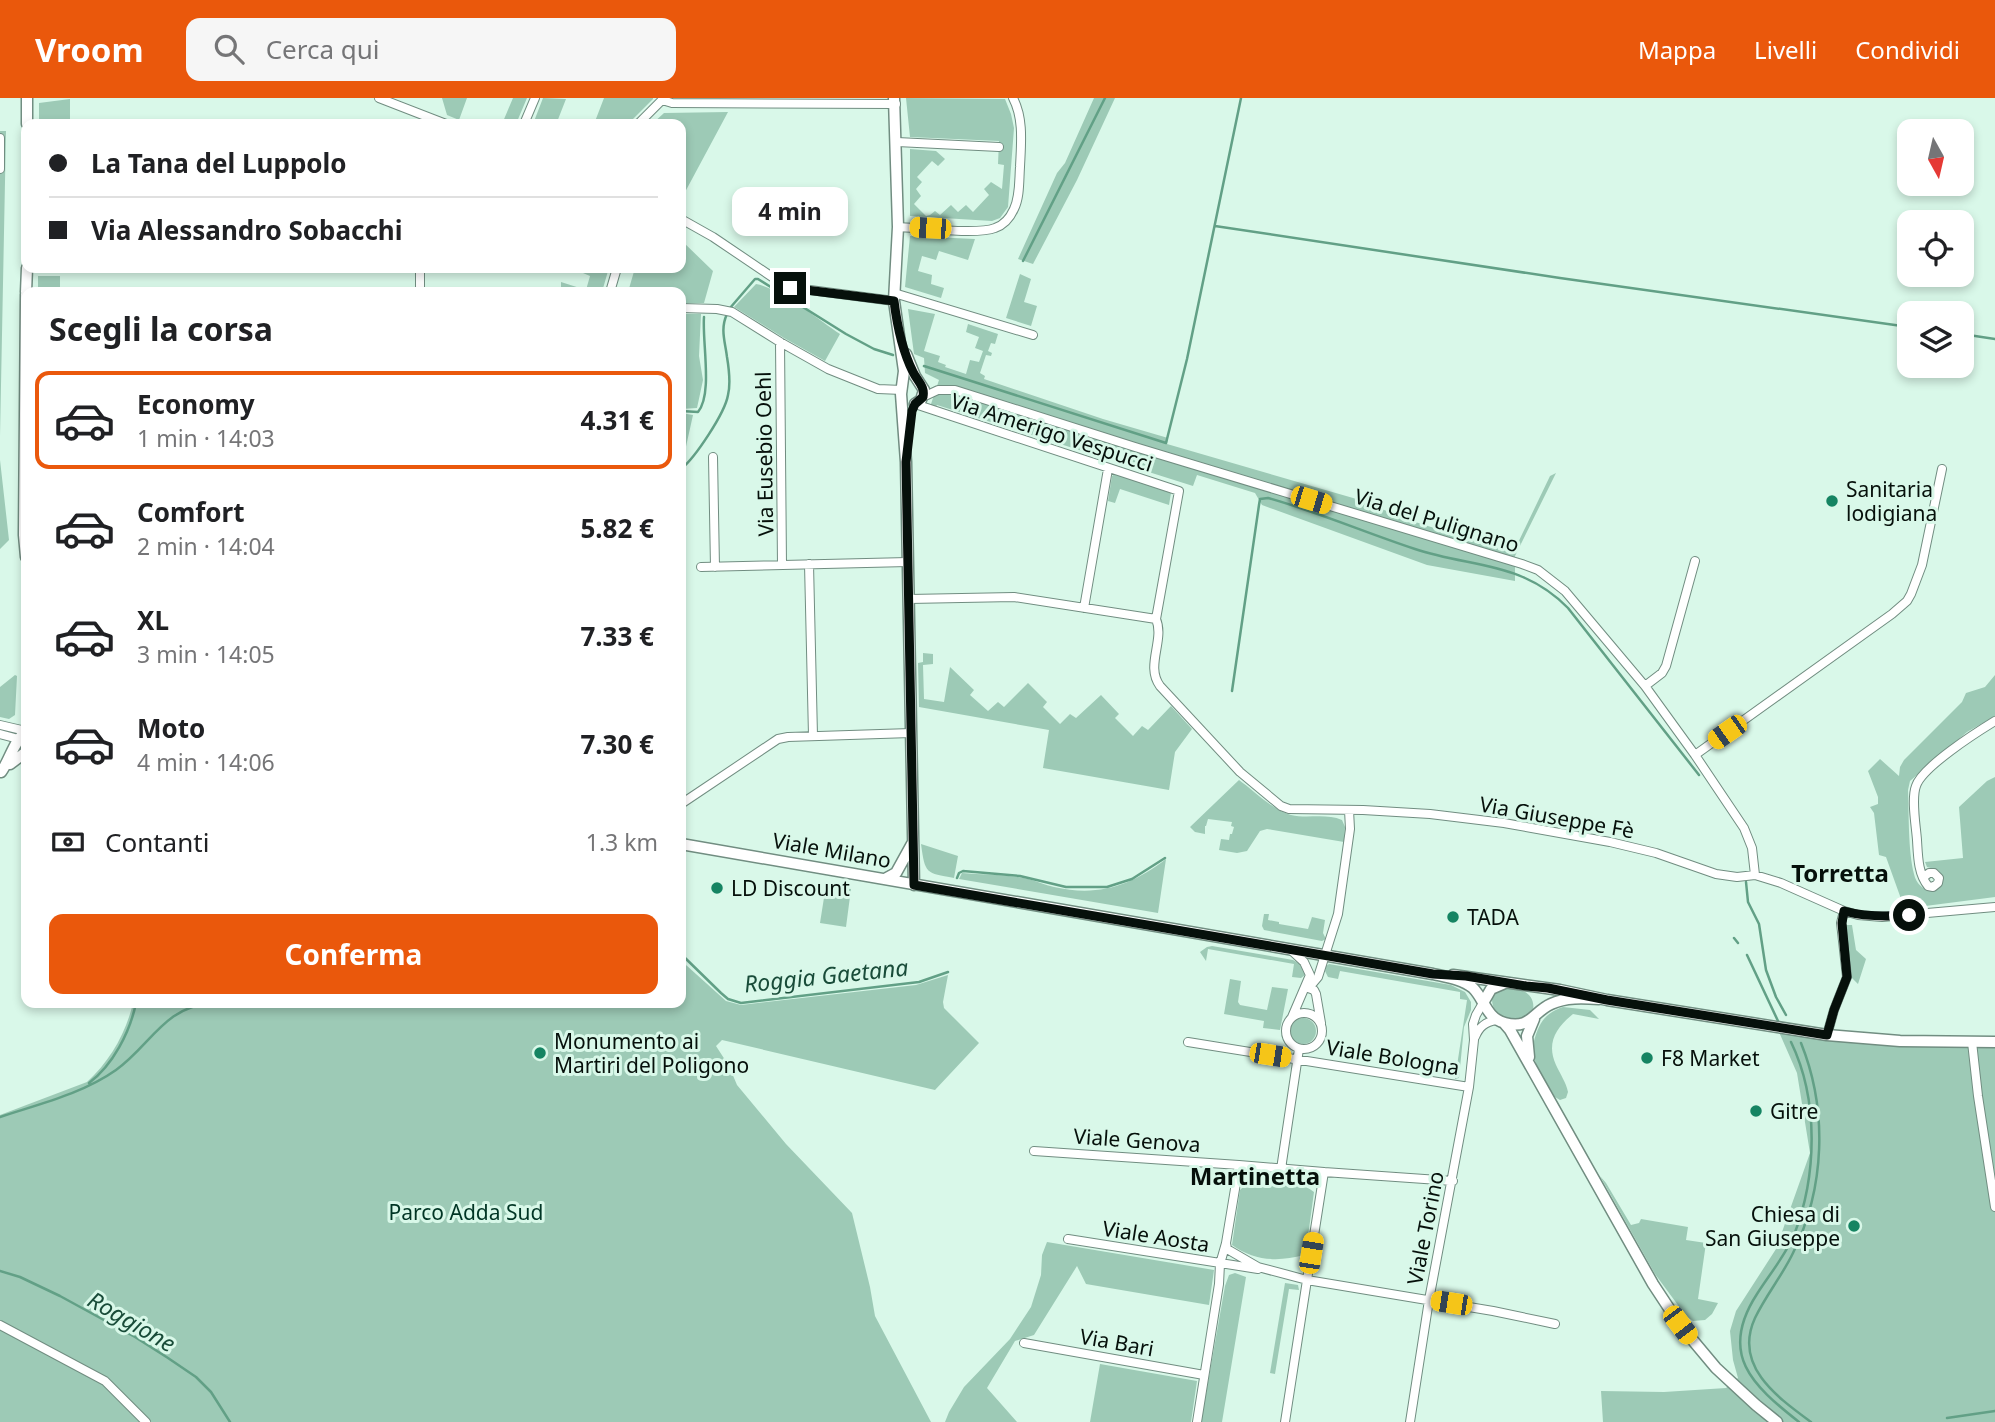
<!DOCTYPE html>
<html lang="it">
<meta charset="utf-8">
<style>
body{margin:0;font-family:"Noto Sans",sans-serif;background:#f6f6f6;color:#202124;height:100vh;display:flex;flex-direction:column;font-size:26px;white-space:nowrap}
*{box-sizing:border-box;margin:0}
p{font-size:23px;color:#757577}
.icon{flex:none;width:38px;height:38px;fill:none;stroke:currentColor;stroke-width:2;stroke-linecap:round;stroke-linejoin:round}
.map{position:relative;flex:1;overflow:hidden}
.side{position:absolute;left:21px;top:189px;width:665px;height:721px;display:flex;flex-direction:column;background:#fff;border-radius:14px;box-shadow:0 4px 10px #0003}
.side>*{flex:none}
.top-card{position:absolute;left:21px;top:21px;width:665px;height:154px;border-radius:14px;box-shadow:0 4px 10px #0003;display:grid;align-content:center;height:154px;padding:0 28px;background:#fff}
.needle{width:46px;rotate:172deg}
.fabs{position:absolute;left:1897px;top:21px;display:grid;gap:14px}
.fabs a{display:grid;place-items:center;width:77px;height:77px;border-radius:14px;background:#fff;box-shadow:0 4px 10px #0003;font-size:35px}
.end{position:absolute;width:32px;height:32px;margin:-16px;border:9px solid #06100b;background:#fff;box-shadow:0 0 0 4px #fff}
.from{border-radius:50%}
.bubble{position:absolute;height:49px;border-radius:14px;background:#fff;box-shadow:0 4px 10px #0003;font-size:23px;font-weight:700;line-height:49px;text-align:center}
.car{position:absolute;width:21px;height:42px;margin:-21px -10px;border-radius:9px;box-shadow:0 0 5px 2px #0007;background:linear-gradient(#f5c518 24%,#345 0 40%,#f5c518 0 76%,#345 0 86%,#f5c518 0)}
.top-card b{display:flex;align-items:center;gap:24px;height:66px;font-size:26px}
.top-card b+b{border-top:2px solid #e0e0e0}
.top-card i{width:18px;height:18px;background:#202124}
ul{padding:0;list-style:none}
li{display:flex;align-items:center;gap:21px;height:98px;margin:0 14px 10px;padding:0 14px;border:4px solid transparent;border-radius:14px}
li div{flex:1}
li b{display:block;font-size:26px}
li em{font-style:normal;font-weight:700}
li.on{border-color:#ea580c}
li>.icon{width:63px;height:63px;stroke-width:1.5}
h2{padding:0 28px;font-size:32px;line-height:84px}
.pay{display:flex;align-items:center;gap:18px;height:77px;padding:0 28px;font-size:26px}
.pay p{margin-inline-start:auto}
.primary-button{display:flex;gap:14px;margin-top:auto;padding:14px 28px}
.primary-button a{flex:1;height:80px;border-radius:14px;background:#ea580c;color:#fff;font-size:28px;font-weight:700;line-height:80px;text-align:center}
header{display:flex;align-items:center;gap:42px;box-sizing:border-box;height:98px;padding:0 35px;background:#ea580c;color:#fff}
header strong{font-size:33px}
nav{display:flex;gap:38px;margin-inline-start:auto;font-size:24px}
.search{width:490px;height:63px;background:#f6f6f6;display:flex;align-items:center;gap:18px;box-sizing:border-box;padding:0 24px;border-radius:14px;color:#757577;font-size:26px}
.map>svg:first-child{display:block}
.green{fill:#9dcab6}
.lines{fill:none;stroke-linecap:round;stroke-linejoin:round}
.stream{stroke:#62a086;stroke-width:2.5}
.street-casing{stroke:#718d81;stroke-width:10}
.secondary-casing{stroke:#718d81;stroke-width:13}
.street{stroke:#fff;stroke-width:8}
.secondary{stroke:#fff;stroke-width:10}
.route{stroke:#06100b;stroke-width:9}
.poi-dot{fill:#158462;stroke:#d9f8e9;stroke-width:2.5}
.labels{text-anchor:middle;dominant-baseline:central;stroke-width:6;stroke-linejoin:round;paint-order:stroke}
.street-label{font-size:21px;fill:#06100b;stroke:#d9f8e9}
.poi-label{font-size:21px;fill:#06100b;stroke:#d9f8e9;text-anchor:start}
.park-label{font-size:21px;fill:#003524;stroke:#d9f8e9}
.water-label{font-size:23px;font-style:italic;fill:#194c39;stroke:#d9f8e9}
.quarter-label{font-size:24px;font-weight:bold;fill:#06100b;stroke:#d9f8e9}
</style>
<header>
<strong>Vroom</strong>
<div class="search"><svg class="icon" aria-label="search" viewBox="0 0 24 24"><circle cx="10" cy="10" r="6"/><path d="M15 15l6 6"/></svg>Cerca qui</div>
<nav><a>Mappa</a><a>Livelli</a><a>Condividi</a></nav>
</header>
<div class="map">
<svg width="1995" height="1324" viewBox="0 0 1995 1324">
<rect width="100%" height="100%" fill="#d9f8e9"/>
<path class="green" d="M442 0H467L459 22 447 17Z
M513 0H527L516 26H502Z
M543 0 566 1 557 24 554 23 553 26H533Z
M604 0H653V1L628 26H594Z
M906 0 1005 1 1011 16 1014 30 1008 109 1000 120 992 123 910 118V51L936 53 945 61 938 68 932 63 917 79 922 84 916 91 921 98 914 106 926 118 930 117 935 113 940 117 951 107 958 114 966 107 973 114 989 97 984 91 991 84 1002 91 1004 67 998 66 999 43 910 39Z
M1094 0H1115L1077 82 1033 166 1018 161 1057 75 1065 65Z
M70 1V26H39V5Z
M728 14 684 96 681 103V26H652L664 15Z
M0 33H6L0 338Z
M910 138 975 141 968 162 939 153 936 162 922 158 918 173 932 177 931 186 944 190 941 200 905 189Z
M681 142 713 173 704 205H681V194H628L635 170H681Z
M584 170H602V171L608 173 602 194H561V184L586 192 590 178 583 175Z
M1020 176 1031 181 1024 204 1037 208 1031 228 1006 220Z
M38 178H60V194H38Z
M756 186C780 190 819 222 840 236L825 263 784 240 734 209Z
M908 211 935 216 924 253 940 258 938 264 946 267 945 269 966 276 970 262 979 264 983 253 975 250 979 239 966 234 968 226 998 236 995 246 991 245 988 253 992 255 991 258 986 257 980 275 985 278 984 281 1103 321 1168 340 1167 346 1360 402 1406 421 1431 429 1504 446 1515 451 1550 378 1556 375 1515 458V483L1427 467 1262 407 1255 395 1197 377 1193 388 937 307 935 310 930 309 939 282 925 275 924 260 914 256Z
M681 216H701L699 258 703 282 697 310 681 311Z
M681 315 693 317 683 362 681 365Z
M0 362 9 442 0 451Z
M1115 376 1171 395 1169 407 1120 391 1115 405 1108 403 1112 378Z
M923 555 933 556V566L923 567 924 601 944 604 950 569 974 592 970 597 988 613 998 604 1004 609 1028 585 1047 604 1043 609 1060 626 1070 616 1076 620 1101 597 1119 616 1115 620 1133 638 1142 628 1148 632 1171 608 1192 631 1175 654 1169 692 1043 670 1049 632 919 609 918 565 923 564Z
M15 577 17 578 15 617 9 621 0 619V589Z
M1995 577V618L1967 634 1910 683 1908 692C1909 716 1908 753 1914 776 1917 790 1931 798 1942 787V777L1938 772 1927 769 1925 764 1963 760 1959 709 1987 683 1995 679V799L1902 811 1900 798 1886 759 1879 757 1874 715 1870 709 1878 706V699L1868 673 1880 661 1899 678 1900 669 1904 662 1962 604 1966 595 1985 589Z
M1239 682C1253 692 1274 713 1291 717 1307 721 1326 715 1342 722L1345 729 1344 744 1267 731 1260 733 1247 753 1237 755 1219 752 1221 741 1229 742 1230 736H1232L1234 729 1231 728 1232 724 1208 721 1206 728H1205V736L1195 734 1190 729Z
M921 746 958 758 954 780C926 775 925 776 921 746Z
M1166 761 1158 815 959 781 962 775C983 777 1007 776 1028 781 1036 783 1045 787 1054 789 1098 799 1131 788 1166 761Z
M826 787 851 791 846 829 820 825Z
M1264 816H1269L1268 822 1279 824V826L1308 831 1312 819 1325 822 1323 835 1326 841 1322 843 1264 832 1262 828Z
M1845 827H1852L1856 852 1866 861 1858 886 1852 880Z
M1212 848 1293 862 1300 866 1305 877 1301 880 1292 879 1294 866 1208 851 1206 863 1200 854 1207 849Z
M1329 866 1451 887 1465 894 1471 904V912L1464 929 1459 980 1455 981 1467 902 1460 901V894L1340 873 1338 881 1328 879 1325 873 1326 868Z
M686 867 726 903 741 907 916 887 948 877 943 904 944 910 979 945 935 992 722 942 716 948 729 968 737 987 786 1046 852 1115 870 1189 875 1218 931 1324H0V1017L87 984C110 963 126 935 133 905H681V869Z
M1230 881 1241 883 1238 904 1240 907 1267 912 1272 889 1288 891 1280 932 1263 930 1264 923 1224 916Z
M1504 890C1520 890 1536 894 1533 913 1520 926 1492 924 1492 901L1497 893Z
M1563 909 1590 912 1599 921 1573 916C1556 930 1546 945 1556 967 1560 976 1566 984 1568 994L1566 1000 1560 1002 1555 999C1544 981 1532 965 1531 943H1534C1539 925 1545 915 1563 909Z
M1290 933a13 13 0 1 1 26 0a13 13 0 1 1-26 0Z
M1779 934 1846 944 1995 948V1324H1603L1601 1293 1664 1294 1726 1290 1738 1280 1733 1262 1730 1233 1736 1213 1776 1151 1810 1055 1797 975Z
M1600 1078 1606 1085 1631 1127 1639 1125 1641 1121 1688 1129 1686 1142 1706 1145 1698 1201 1718 1205 1712 1216 1705 1222 1693 1223 1686 1218 1655 1176Z
M1257 1084C1275 1083 1299 1082 1314 1094L1306 1153 1304 1157C1278 1164 1254 1163 1232 1147L1240 1092 1243 1089Z
M1047 1144 1214 1172 1209 1207 1086 1186 1077 1168 1034 1237 1015 1243 987 1290 1017 1324H945L949 1314 964 1289 1010 1241 1031 1209 1041 1177 1042 1157Z
M1235 1175 1246 1179 1222 1324H1201L1225 1188 1229 1177Z
M1285 1185 1298 1187 1299 1192 1289 1191 1275 1276 1270 1275Z
M1100 1266 1197 1283 1191 1324H1090Z"/>
<g class="lines">
<path class="stream" d="M1215 128 1560 180 1909 229
M1023 163 1105 0
M730 210 755 181H758L846 236 874 251 893 257
M1962 236 1995 241
M924 268 1166 345 1187 261 1241 0
M681 313 698 314C713 296 702 244 704 219
M681 371C695 360 725 315 728 297 731 285 729 271 727 259 725 243 720 231 727 216
M1232 593 1259 407 1260 401 1268 400C1318 414 1366 435 1415 451 1472 470 1522 463 1568 510L1699 677
M957 780 959 775 963 773 1020 778 1066 789H1107L1132 781 1165 760
M1746 784 1748 804 1759 826 1766 872 1776 899 1786 917
M1734 840 1738 845
M681 856 721 895 728 901 741 905 919 884 948 874
M1747 857 1778 923
M1791 944C1819 1002 1817 1078 1794 1137 1785 1158 1769 1177 1757 1196 1718 1256 1752 1287 1799 1324
M1801 945C1828 1012 1825 1090 1793 1155 1782 1178 1766 1197 1755 1220 1733 1268 1777 1299 1811 1324
M89 985C113 967 130 934 136 905
M0 1019C39 1006 82 996 116 972 150 948 164 909 211 905
M0 1173 20 1179 60 1198 135 1239 168 1260 196 1279 211 1294 230 1324
M1947 1320 1995 1313"/>
<defs>
<path id="street" d="M379 0 446 26
M662 2 672 5 896 6
M524 26 535 0
M638 26 662 2
M0 40V71
M897 44 999 49
M681 121 713 139 787 189 894 203
M898 129C920 130 978 137 995 130 1004 127 1010 120 1014 111 1020 99 1019 83 1020 69 1021 46 1024 21 1013 0
M420 194V170
M610 194 617 170
M894 195 1033 237
M681 210 717 211 732 214 780 244 828 271 878 291 902 292
M780 244 782 467
M923 299 938 292H955L1135 349 1522 466 1538 472 1565 493 1645 588 1695 657 1744 730 1752 750 1755 777
M915 306 1179 393 1156 521C1165 542 1145 568 1160 588L1240 674 1281 708 1289 711 1363 712 1430 716 1504 725 1610 744 1656 755 1716 776 1737 779 1755 777 1781 785 1844 813 1858 817 1882 819 1995 809
M713 359 715 469
M809 466 813 638
M701 469 908 464
M909 501 1014 499 1156 521
M1084 510 1108 371
M1645 588 1662 575 1666 568 1695 463
M0 627 26 633
M0 636 26 643
M1695 657 1892 516 1907 503 1911 496 1922 467 1942 371
M681 706 778 641 788 639 911 635
M1924 779 1929 775H1934L1939 780 1938 785 1933 789 1928 788C1918 776 1918 758 1917 742 1916 728 1911 701 1916 688 1922 669 1977 634 1995 623
M1291 852 1304 864 1310 877 1292 919
M1305 889 1313 885 1318 879 1338 816 1350 731 1349 712
M1305 889 1314 892 1316 896 1321 925
M1286 933a18 18 0 1 1 36 0a18 18 0 1 1-36 0Z
M1827 937 1834 912 1847 879 1841 825 1844 813
M1475 939C1479 929 1485 924 1496 922
M1188 944 1469 989
M1972 944 1978 998 1995 1109
M1034 1053 1239 1067
M1239 1067 1324 1074 1307 1182 1258 1169 1227 1151 1226 1145Z
M1281 1071 1299 951
M1324 1074 1453 1083
M1068 1141 1258 1171
M0 1227 105 1283 146 1324
M1024 1245 1204 1277
M1197 1324 1219 1186 1220 1166 1226 1145
M1285 1324 1307 1182 1493 1213 1555 1226
M1410 1324 1429 1202 1469 989 1474 942 1473 926 1476 917 1483 905"/>
<path id="secondary" d="M894 0 898 129 894 203 904 273 901 296 906 364 914 787
M27 26V0
M26 194 27 170
M26 196 24 437 26 459
M906 256 915 278 924 292 921 302 915 306
M10 666 26 654
M1 674C10 662 14 642 26 634
M681 746 1433 876C1446 879 1462 881 1473 890 1485 902 1486 920 1505 925 1530 932 1533 914 1551 906 1566 899 1583 900 1599 901
M885 781 896 775 912 746
M1453 877 1560 892 1607 902 1827 937 1900 943 1995 944
M1483 905 1491 891 1505 885
M1504 925 1510 932 1653 1186 1680 1227 1716 1270 1756 1307 1777 1324
M1529 959 1527 938 1534 921"/>
</defs>
<use href="#street" class="street-casing"/>
<use href="#secondary" class="secondary-casing"/>
<use href="#street" class="street"/>
<use href="#secondary" class="secondary"/>
</g>
<g class="lines">
<path class="route" d="M790 190 894 203C897 227 902 252 913 274 918 284 925 288 923 299L915 306 912 313 906 364 914 787 1433 876 1466 878 1526 888 1548 890 1607 902 1827 937 1834 912 1847 879 1842 825 1844 813C1866 819 1886 819 1909 817"/>
</g>
<g class="poi-dot">
<circle cx="1832" cy="403" r="7"/>
<circle cx="717" cy="790" r="7"/>
<circle cx="1453" cy="819" r="7"/>
<circle cx="540" cy="955" r="7"/>
<circle cx="1647" cy="960" r="7"/>
<circle cx="1756" cy="1013" r="7"/>
<circle cx="1854" cy="1128" r="7"/>
</g>
<g class="labels">
<g class="street-label">
<text transform="translate(1052 334) rotate(18)">Via Amerigo Vespucci</text>
<text transform="translate(764 356) rotate(-91)">Via Eusebio Oehl</text>
<text transform="translate(1437 422) rotate(17)">Via del Pulignano</text>
<text transform="translate(1557 719) rotate(10)">Via Giuseppe Fè</text>
<text transform="translate(832 752) rotate(10)">Viale Milano</text>
<text transform="translate(1393 959) rotate(9)">Viale Bologna</text>
<text transform="translate(1137 1042) rotate(4)">Viale Genova</text>
<text transform="translate(1425 1130) rotate(-79)">Viale Torino</text>
<text transform="translate(1156 1138) rotate(9)">Viale Aosta</text>
<text transform="translate(1117 1244) rotate(10)">Via Bari</text>
</g>
<g class="poi-label">
<text x="1846" y="391">Sanitaria<tspan x="1846" dy="24">lodigiana</tspan></text>
<text x="731" y="790">LD Discount</text>
<text x="1467" y="819">TADA</text>
<text x="554" y="943">Monumento ai<tspan x="554" dy="24">Martiri del Poligono</tspan></text>
<text x="1661" y="960">F8 Market</text>
<text x="1770" y="1013">Gitre</text>
<text x="1840" y="1116" text-anchor="end">Chiesa di<tspan x="1840" dy="24">San Giuseppe</tspan></text>
</g>
<g class="park-label">
<text x="466" y="1114">Parco Adda Sud</text>
</g>
<g class="water-label">
<text transform="translate(826 877) rotate(-6)">Roggia Gaetana</text>
<text transform="translate(132 1223) rotate(30)">Roggione</text>
</g>
<g class="quarter-label">
<text x="1840" y="774">Torretta</text>
<text x="1255" y="1077">Martinetta</text>
</g>
</g>
</svg>
<div class="fabs">
<a><svg class="needle" viewBox="-14 -14 28 28"><path d="M0-13l5 13h-10z" fill="#e53935"/><path d="M0 13l5-13h-10z" fill="#757577"/></svg></a>
<a><svg class="icon" aria-label="locate" viewBox="0 0 24 24"><circle cx="12" cy="12" r="6"/><path d="M12 2v4M12 18v4M2 12h4M18 12h4"/></svg></a>
<a><svg class="icon" aria-label="layers" viewBox="0 0 24 24"><path d="M12 4l9 5-9 5-9-5zM3 14l9 5 9-5"/></svg></a>
</div>
<i class="end from" style="left:1909px;top:817px"></i>
<i class="end" style="left:790px;top:190px"></i>
<div class="bubble" style="left:732px;top:89px;width:116px">4 min</div>
<i class="car" style="left:930px;top:130px;rotate:273deg"></i>
<i class="car" style="left:1311px;top:402px;rotate:107deg"></i>
<i class="car" style="left:1727px;top:634px;rotate:235deg"></i>
<i class="car" style="left:1270px;top:957px;rotate:99deg"></i>
<i class="car" style="left:1311px;top:1155px;rotate:9deg"></i>
<i class="car" style="left:1451px;top:1205px;rotate:279deg"></i>
<i class="car" style="left:1680px;top:1227px;rotate:143deg"></i>
<div class="top-card">
<b><i class="from"></i>La Tana del Luppolo</b>
<b><i></i>Via Alessandro Sobacchi</b>
</div>
<section class="side">
<h2>Scegli la corsa</h2>
<ul>
<li class="on"><svg class="icon" aria-label="car" viewBox="0 0 24 24"><path d="M5 17H2v-5l4-1 3-4h7l3 4 3 1v5h-3M9 17h6M6 11h13"/><circle cx="7" cy="17" r="2"/><circle cx="17" cy="17" r="2"/></svg><div><b>Economy</b><p>1 min · 14:03</p></div><em>4.31 €</em></li>
<li><svg class="icon" aria-label="car" viewBox="0 0 24 24"><path d="M5 17H2v-5l4-1 3-4h7l3 4 3 1v5h-3M9 17h6M6 11h13"/><circle cx="7" cy="17" r="2"/><circle cx="17" cy="17" r="2"/></svg><div><b>Comfort</b><p>2 min · 14:04</p></div><em>5.82 €</em></li>
<li><svg class="icon" aria-label="car" viewBox="0 0 24 24"><path d="M5 17H2v-5l4-1 3-4h7l3 4 3 1v5h-3M9 17h6M6 11h13"/><circle cx="7" cy="17" r="2"/><circle cx="17" cy="17" r="2"/></svg><div><b>XL</b><p>3 min · 14:05</p></div><em>7.33 €</em></li>
<li><svg class="icon" aria-label="car" viewBox="0 0 24 24"><path d="M5 17H2v-5l4-1 3-4h7l3 4 3 1v5h-3M9 17h6M6 11h13"/><circle cx="7" cy="17" r="2"/><circle cx="17" cy="17" r="2"/></svg><div><b>Moto</b><p>4 min · 14:06</p></div><em>7.30 €</em></li>
</ul>
<div class="pay"><svg class="icon" aria-label="cash" viewBox="0 0 24 24"><path d="M3 7h18v10H3z"/><circle cx="12" cy="12" r="2"/></svg>Contanti<p>1.3 km</p></div>
<div class="primary-button"><a>Conferma</a></div>
</section>
</div>
